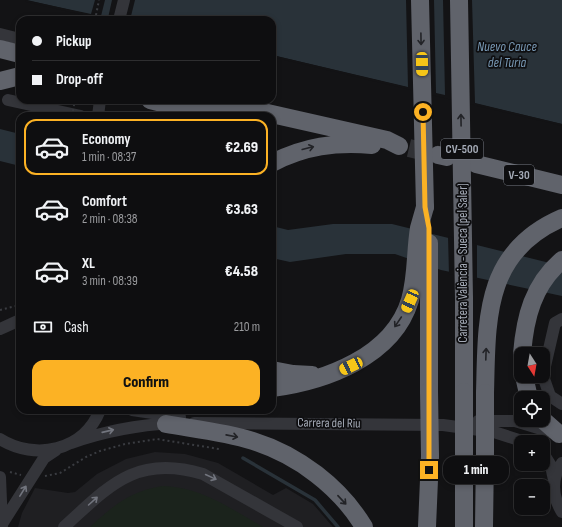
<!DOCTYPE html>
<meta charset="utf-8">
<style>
body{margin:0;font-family:"Sofia Sans Condensed",sans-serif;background:#1c1c1e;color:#f1f3f6;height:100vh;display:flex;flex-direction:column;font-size:15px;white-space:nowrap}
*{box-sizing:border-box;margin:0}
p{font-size:13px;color:#9b9c9f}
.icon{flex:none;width:22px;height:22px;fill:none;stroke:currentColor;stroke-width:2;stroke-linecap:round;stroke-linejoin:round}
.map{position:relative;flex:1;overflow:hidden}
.panel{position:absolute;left:16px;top:112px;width:260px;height:302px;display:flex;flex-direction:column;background:#0e0e10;border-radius:12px;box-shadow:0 2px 6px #0003,0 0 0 1px #2e2e30}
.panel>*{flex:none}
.guide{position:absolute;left:16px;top:16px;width:260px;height:88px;border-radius:12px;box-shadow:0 2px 6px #0003,0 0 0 1px #2e2e30;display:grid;align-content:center;height:88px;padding:0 16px;background:#0e0e10}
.needle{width:26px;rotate:169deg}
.buttons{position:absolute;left:514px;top:347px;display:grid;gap:8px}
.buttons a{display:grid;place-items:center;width:36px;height:36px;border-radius:8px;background:#0e0e10;box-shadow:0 2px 6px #0003,0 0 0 1px #2e2e30;font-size:20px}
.end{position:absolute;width:18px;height:18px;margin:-9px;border:5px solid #fcb224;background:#111;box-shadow:0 0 0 2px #111}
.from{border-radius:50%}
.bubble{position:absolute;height:28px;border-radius:12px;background:#0e0e10;box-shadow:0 2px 6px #0003,0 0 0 1px #2e2e30;font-size:13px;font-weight:800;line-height:28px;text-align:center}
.car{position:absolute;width:12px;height:24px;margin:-12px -6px;border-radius:5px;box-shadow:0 0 3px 1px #0007;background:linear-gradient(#f5c518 24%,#345 0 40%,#f5c518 0 76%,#345 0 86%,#f5c518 0)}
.guide b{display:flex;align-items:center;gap:14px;height:38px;font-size:15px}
.guide b+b{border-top:1px solid #2e2e30}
.guide i{width:10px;height:10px;background:#f1f3f6}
ul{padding:7px 0 0;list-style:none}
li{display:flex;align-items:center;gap:12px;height:56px;margin:0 8px 6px;padding:0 8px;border:2px solid transparent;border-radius:12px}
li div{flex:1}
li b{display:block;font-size:15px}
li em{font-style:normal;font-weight:800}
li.active{border-color:#fcb224}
li>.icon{width:36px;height:36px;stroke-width:1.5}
.pay{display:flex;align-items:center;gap:10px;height:44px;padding:0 16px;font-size:15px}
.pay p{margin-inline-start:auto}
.button{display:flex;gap:8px;margin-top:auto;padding:8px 16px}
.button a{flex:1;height:46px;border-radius:12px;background:#fcb224;color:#111;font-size:16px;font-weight:800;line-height:46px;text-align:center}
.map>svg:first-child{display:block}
.built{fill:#1f1f22}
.green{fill:#1b231c}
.water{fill:#293239}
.pier{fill:#131315}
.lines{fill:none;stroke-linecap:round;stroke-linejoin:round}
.stream{stroke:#293239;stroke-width:3.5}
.highway-tunnel{stroke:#303135;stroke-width:18;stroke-dasharray:18 9;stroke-linecap:butt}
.path{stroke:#3a3c41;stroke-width:2;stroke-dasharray:2 3;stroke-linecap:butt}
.minor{stroke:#34353a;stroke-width:12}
.highway{stroke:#60636b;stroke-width:18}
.path-bridge{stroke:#3a3c41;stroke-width:2;stroke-dasharray:2 3;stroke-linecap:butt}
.highway-bridge{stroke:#60636b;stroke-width:18}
.oneway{stroke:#222327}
.oneway2{stroke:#72757e}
.route{stroke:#fcb224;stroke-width:5}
.labels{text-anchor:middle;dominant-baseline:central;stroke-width:3.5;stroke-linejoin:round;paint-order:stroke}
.shield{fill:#0e0e10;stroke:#777b84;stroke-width:1}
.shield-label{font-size:12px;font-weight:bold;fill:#a4aab6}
.street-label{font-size:13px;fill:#a4aab6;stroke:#0e0e10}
.water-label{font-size:14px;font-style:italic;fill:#7898b4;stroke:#0e0e10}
</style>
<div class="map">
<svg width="562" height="527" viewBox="0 0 562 527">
<rect width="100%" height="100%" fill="#131315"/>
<path class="built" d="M155 452 185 454 218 463 273 495 286 488 313 504 333 527H18L22 513 35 488 68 493 75 492 97 474 126 459Z"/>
<path class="green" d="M162 486C202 487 229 508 263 527H90C114 505 129 492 162 486Z"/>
<path class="water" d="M27 0H562V124L272 55V20H114Z
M0 129 20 134V166L0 161Z
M333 224H392L562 266V296L441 270 395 254H346L290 262 272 258V226L288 230Z"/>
<path class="pier" d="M25 0 91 14 95 0H105L101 16 108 18 112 0H135L130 20H105L26 2Z
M406 0H434L436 93 445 95 443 0H472L475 103 562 124V126L272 57V55L408 87Z
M448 236 477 244V280L449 274Z"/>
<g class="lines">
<path class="stream" d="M243 458 315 500 338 527"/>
<path class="highway-tunnel" d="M409 148 438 155"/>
<path class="path" d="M95 20 99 0
M0 310 20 305
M10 472 21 475
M45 476 60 473 86 457 100 451 125 444 157 439 219 449"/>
<path class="minor" d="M119 20 124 0
M0 34 20 39
M8 100 81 116
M98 116 100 100
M0 329 20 320
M543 375 555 323 562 319
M543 376 550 396 562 404
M132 410 180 417
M478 421H515L551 432
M194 423 443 425 494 432 525 442
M0 439C35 461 84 451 100 410
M71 443C105 431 137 425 173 423
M543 453 551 466 554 480
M562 463C551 478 552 496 562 512
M0 477 2 526
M2 524 44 458 56 450
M64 527C109 486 136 454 203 474L297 527"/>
<path class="highway" d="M0 49 20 54
M0 81 20 76
M150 100 185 109 227 114
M210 100 387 140 399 146
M438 155 447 157
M272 163C305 146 335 142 372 145
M476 164 562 185
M429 243V391
M464 299V392
M522 354C525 317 533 285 562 260
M272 370 293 374 312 375
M524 376 529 398
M272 388C325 381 393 357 410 300 417 276 415 252 419 228 421 221 423 214 425 207
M485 393C487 320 483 252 562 218
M543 420 559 434
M166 424C195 429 225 432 253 441 298 455 340 487 364 527
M427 527 430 456
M464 527V454
M484 527 485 453"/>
<path class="path-bridge" d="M72 116 75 100"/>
<path class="highway-bridge" d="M420 0 425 207
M459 0 464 299
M429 391 430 456
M464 392V454
M485 453V393"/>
</g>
<defs><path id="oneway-shaft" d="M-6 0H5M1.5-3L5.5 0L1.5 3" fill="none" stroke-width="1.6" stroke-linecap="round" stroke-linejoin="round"/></defs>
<g class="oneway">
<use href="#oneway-shaft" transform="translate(421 39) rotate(89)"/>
<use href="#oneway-shaft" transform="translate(461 120) rotate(-91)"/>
<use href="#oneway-shaft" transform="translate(308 148) rotate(-14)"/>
<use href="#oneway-shaft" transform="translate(398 322) rotate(124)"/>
<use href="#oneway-shaft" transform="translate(486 354) rotate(-88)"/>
<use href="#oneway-shaft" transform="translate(232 436) rotate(11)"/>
<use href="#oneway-shaft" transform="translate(342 500) rotate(47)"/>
</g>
<g class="oneway2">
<use href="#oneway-shaft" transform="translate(108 431) rotate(-13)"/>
<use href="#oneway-shaft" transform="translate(211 477) rotate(25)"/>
<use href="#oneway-shaft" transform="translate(23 491) rotate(-58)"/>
<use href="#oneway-shaft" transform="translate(93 501) rotate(-42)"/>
</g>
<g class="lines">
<path class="route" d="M423 112 425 207 429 228V470"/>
</g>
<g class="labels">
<g class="shield">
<rect x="441" y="139" width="42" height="20" rx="3"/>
<rect x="504" y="165" width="30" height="20" rx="3"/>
</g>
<g class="shield-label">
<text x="462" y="149">CV-500</text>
<text x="519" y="175">V-30</text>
</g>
<g class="street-label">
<text transform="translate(463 263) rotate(-90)">Carretera València - Sueca (pel Saler)</text>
<text transform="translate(329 423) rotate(1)">Carrera del Riu</text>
</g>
<g class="water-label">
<text x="507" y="46">Nuevo Cauce<tspan x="507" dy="16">del Turia</tspan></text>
</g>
</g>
</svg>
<div class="buttons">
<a><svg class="needle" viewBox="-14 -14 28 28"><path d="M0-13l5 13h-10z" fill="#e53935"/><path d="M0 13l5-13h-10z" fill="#9b9c9f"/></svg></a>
<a><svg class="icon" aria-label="locate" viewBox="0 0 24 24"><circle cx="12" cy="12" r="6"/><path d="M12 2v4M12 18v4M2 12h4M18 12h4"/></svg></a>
<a>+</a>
<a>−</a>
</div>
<i class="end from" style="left:423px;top:112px"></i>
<i class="end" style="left:429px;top:470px"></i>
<div class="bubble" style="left:443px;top:456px;width:66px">1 min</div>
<i class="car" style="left:422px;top:64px;rotate:179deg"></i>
<i class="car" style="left:410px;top:301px;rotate:204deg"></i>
<i class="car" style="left:351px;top:366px;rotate:245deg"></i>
<div class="guide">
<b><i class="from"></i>Pickup</b>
<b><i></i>Drop-off</b>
</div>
<section class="panel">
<ul>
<li class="active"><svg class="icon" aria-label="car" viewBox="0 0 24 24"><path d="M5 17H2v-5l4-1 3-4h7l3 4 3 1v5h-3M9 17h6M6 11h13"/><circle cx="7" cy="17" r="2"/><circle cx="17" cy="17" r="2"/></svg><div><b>Economy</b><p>1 min · 08:37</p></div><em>€2.69</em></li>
<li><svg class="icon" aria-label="car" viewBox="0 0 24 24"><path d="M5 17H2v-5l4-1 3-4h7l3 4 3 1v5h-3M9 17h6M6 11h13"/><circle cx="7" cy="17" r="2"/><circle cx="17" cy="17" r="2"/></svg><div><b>Comfort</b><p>2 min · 08:38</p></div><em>€3.63</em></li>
<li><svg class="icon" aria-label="car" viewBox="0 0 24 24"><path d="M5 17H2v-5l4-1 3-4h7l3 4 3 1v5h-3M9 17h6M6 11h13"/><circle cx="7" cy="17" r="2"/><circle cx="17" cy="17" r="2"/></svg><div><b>XL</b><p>3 min · 08:39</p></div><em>€4.58</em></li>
</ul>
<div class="pay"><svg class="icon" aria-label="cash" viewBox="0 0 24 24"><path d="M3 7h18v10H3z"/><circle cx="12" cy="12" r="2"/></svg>Cash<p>210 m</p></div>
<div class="button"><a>Confirm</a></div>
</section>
</div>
